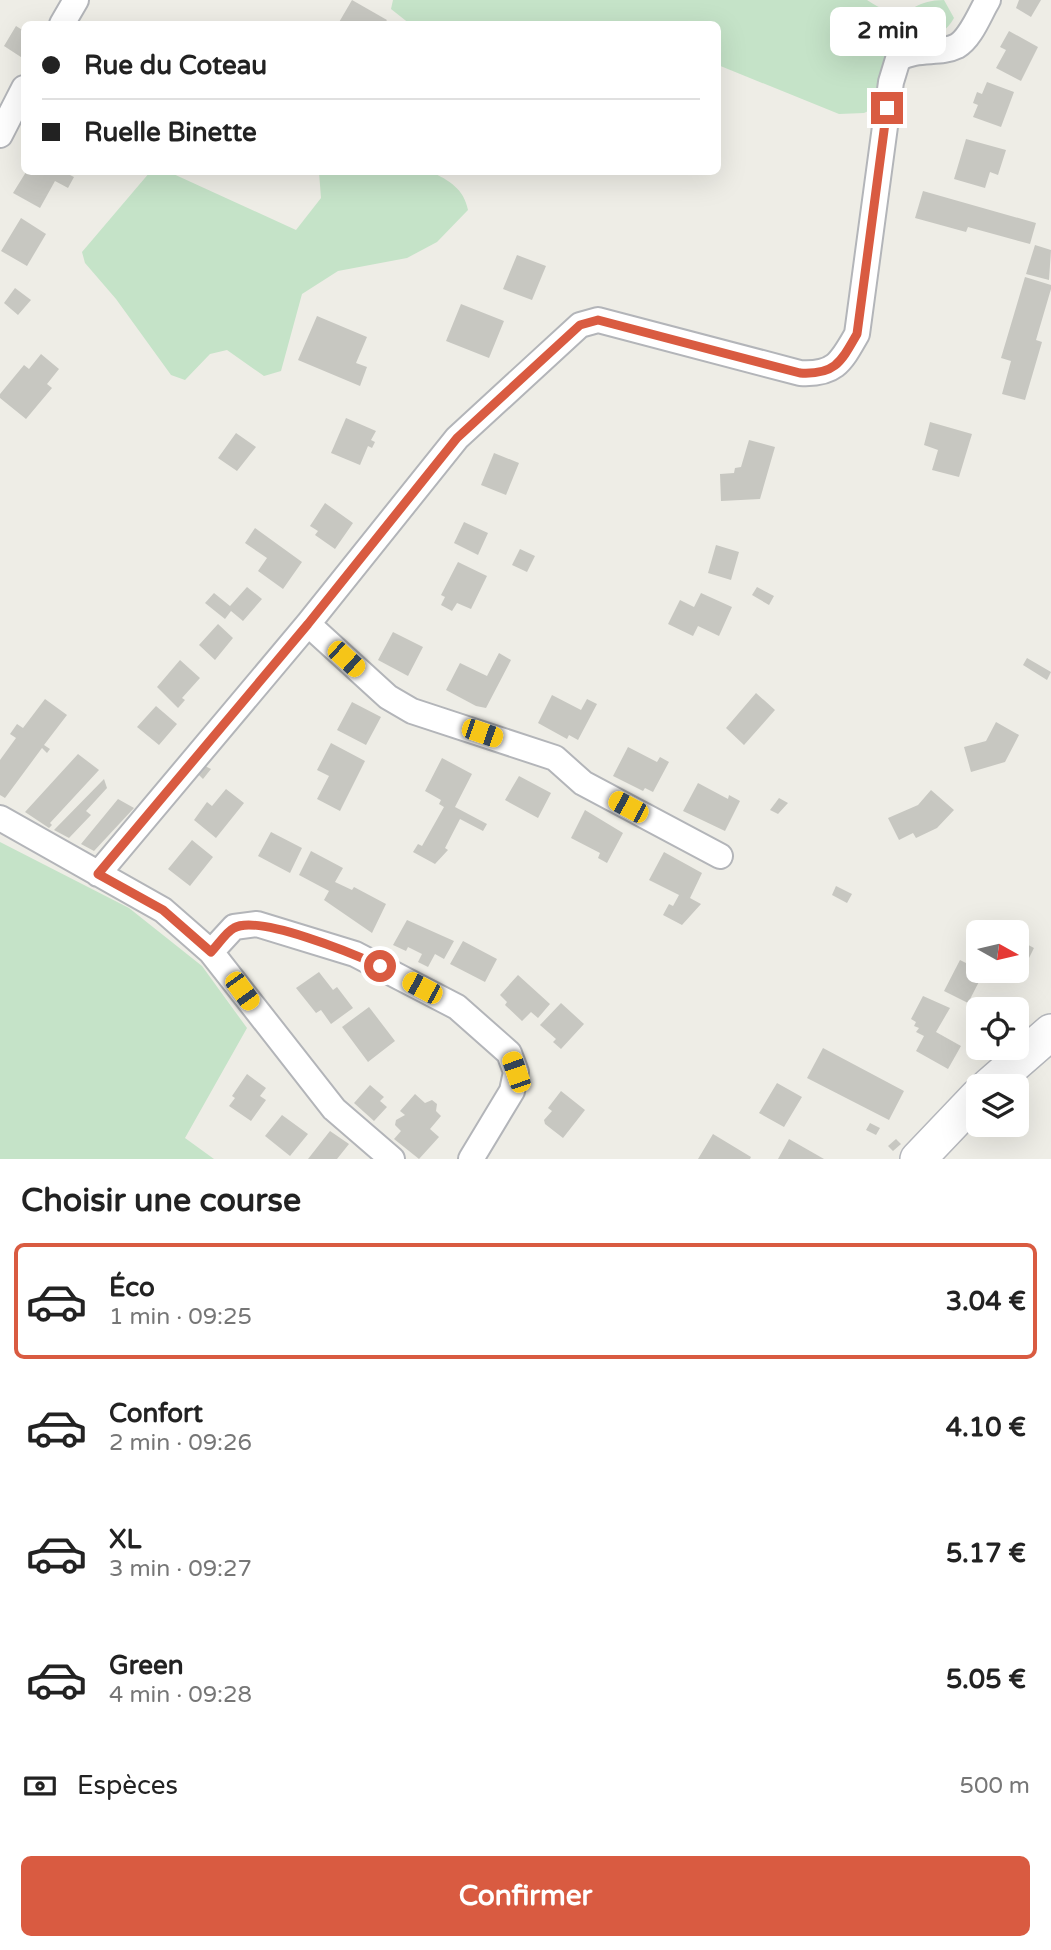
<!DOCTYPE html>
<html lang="fr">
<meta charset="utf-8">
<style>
body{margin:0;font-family:"Varela Round",sans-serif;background:#f2f2f2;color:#222;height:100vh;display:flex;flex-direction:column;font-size:26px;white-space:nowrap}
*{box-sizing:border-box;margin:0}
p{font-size:23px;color:#767676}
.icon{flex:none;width:38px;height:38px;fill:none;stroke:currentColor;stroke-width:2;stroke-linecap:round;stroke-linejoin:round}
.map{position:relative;height:1159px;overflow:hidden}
.sheet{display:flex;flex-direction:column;background:#fff;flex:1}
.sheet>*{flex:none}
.top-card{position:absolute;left:21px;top:21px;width:700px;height:154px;border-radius:10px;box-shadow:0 7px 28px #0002;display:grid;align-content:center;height:154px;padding:0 21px;background:#fff}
.needle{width:46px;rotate:98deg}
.tools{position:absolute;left:966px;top:920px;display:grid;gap:14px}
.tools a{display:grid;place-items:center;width:63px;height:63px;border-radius:10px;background:#fff;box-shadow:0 7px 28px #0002;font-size:35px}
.end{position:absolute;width:32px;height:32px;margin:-16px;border:9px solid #d95b41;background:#fff;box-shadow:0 0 0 4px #fff}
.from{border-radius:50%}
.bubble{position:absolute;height:49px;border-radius:10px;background:#fff;box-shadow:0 7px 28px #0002;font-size:23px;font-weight:700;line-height:49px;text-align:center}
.car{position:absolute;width:21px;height:42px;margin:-21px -10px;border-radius:9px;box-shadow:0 0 5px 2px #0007;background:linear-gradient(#f5c518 24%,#345 0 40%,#f5c518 0 76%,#345 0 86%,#f5c518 0)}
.top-card b{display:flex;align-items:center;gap:24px;height:66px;font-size:26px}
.top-card b+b{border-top:2px solid #e0e0e0}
.top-card i{width:18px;height:18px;background:#222}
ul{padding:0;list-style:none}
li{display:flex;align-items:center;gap:21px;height:116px;margin:0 14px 10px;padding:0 7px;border:4px solid transparent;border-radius:10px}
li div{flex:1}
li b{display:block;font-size:26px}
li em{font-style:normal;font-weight:700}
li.on{border-color:#d95b41}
li>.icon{width:63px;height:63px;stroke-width:1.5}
h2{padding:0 21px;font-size:32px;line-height:84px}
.pay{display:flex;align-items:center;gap:18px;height:77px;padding:0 21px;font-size:26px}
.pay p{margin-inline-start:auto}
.action{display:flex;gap:14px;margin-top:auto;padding:14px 21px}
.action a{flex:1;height:80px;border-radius:10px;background:#d95b41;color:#fff;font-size:28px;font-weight:700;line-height:80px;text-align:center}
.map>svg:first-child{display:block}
.green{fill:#c5e3c8}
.building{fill:#c7c7c1}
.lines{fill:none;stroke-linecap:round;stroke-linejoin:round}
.minor-casing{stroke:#b3b5b9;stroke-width:28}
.secondary-casing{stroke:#b5b7bc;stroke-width:38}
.minor{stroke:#fff;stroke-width:24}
.secondary{stroke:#fff;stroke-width:35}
.route{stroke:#d95b41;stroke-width:9}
</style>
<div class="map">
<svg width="1051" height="1159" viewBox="0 0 1051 1159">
<rect width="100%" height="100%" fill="#eeede6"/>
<path class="green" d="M393 0H867C910 29 904 0 944 0L954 18C941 41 912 48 888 58L875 108 864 113 839 114 718 65V24H410L391 9Z
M150 172H169L296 230 321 198 319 172H431C449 180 464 189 468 210L437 242 407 258 338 271 302 294 281 371 264 376 227 350 210 354 185 380 171 375 116 299 85 263 82 252Z
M0 842 129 908 202 966 247 1028 185 1138 214 1159H0Z"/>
<path class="building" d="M352 0 387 20 384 24H338Z
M1019 0H1041L1031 17 1016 8Z
M16 26 24 31V59L4 46Z
M1009 31 1038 47 1021 81 996 68 1006 50 1000 47Z
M987 82 1014 92 1001 127 973 117 978 105 973 103 977 92 982 94Z
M966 139 1006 150 998 175 990 172 985 188 954 179Z
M26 172 45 174 46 172H64L74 177 68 188 55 181 40 208 13 193Z
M923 191 1036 223 1030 244 968 227 966 232 915 218Z
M21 218 46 234 27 266 1 251Z
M1035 245 1051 250 1049 280 1026 274Z
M517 255 546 266 532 300 503 289Z
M1025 277 1051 285V289L1036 340 1042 342 1025 400 1002 394 1011 361 1001 358Z
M15 288 31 300 18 315 4 303Z
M461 304 504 321 489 358 446 341Z
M317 316 367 337 356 363 367 367 360 386 298 360Z
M41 354 59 369 47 384 52 388 26 419 0 398V394L24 365 29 369Z
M346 418 376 431 371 440 375 442 372 448 368 446 360 465 331 453Z
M930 422 972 434 959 477 932 470 938 450 924 445Z
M236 433 256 447 237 471 218 458Z
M749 440 775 447 760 499 721 501 720 474 734 473 735 468 741 467Z
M494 453 519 463 506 495 481 485Z
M325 503 353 523 335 549 315 535 318 531 310 526Z
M464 522 488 533 478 555 454 543Z
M255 528 302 562 283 589 258 571 267 558 245 543Z
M716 545 739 552 731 580 708 573Z
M520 549 535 556 527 572 512 565Z
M458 562 487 576 471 609 457 603 452 611 441 605 445 597 441 595Z
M247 587 262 599 243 621 231 611 225 619 205 603 214 593 230 606Z
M757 587 774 596 769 605 752 595Z
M701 593 732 607 719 636 698 626 693 636 668 624 680 600 694 607Z
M218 624 233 638 215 660 199 645Z
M393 632 423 647 408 676 378 660Z
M499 653 511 660 486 708 476 706 446 690 460 663 487 676Z
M1027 658 1051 672 1047 680 1023 665Z
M180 660 200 678 182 698 185 700 178 708 157 687Z
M756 693 775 710 744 745 726 728Z
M552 695 581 710 587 699 597 704 578 740 569 735 567 739 538 723Z
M45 699 67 715 44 745 50 749 47 753 42 748 5 798 0 795V760L16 738 10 734 17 724 23 728Z
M352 702 381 717 366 745 337 730Z
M156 706 177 724 159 745 137 727Z
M996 722 1019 735 1005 762 971 772 964 747 986 741Z
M331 743 365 761 340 811 317 799 329 776 317 770Z
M628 747 657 762 660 757 669 762 653 792 645 788 643 791 613 776Z
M78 754 99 770 50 823 52 825 49 828 25 812Z
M442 758 472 774 455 807 487 824 483 831 460 819 445 848 448 850 435 864 413 852 418 844 422 846 444 807 439 804 441 800 425 791Z
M203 765 211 769 203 779 197 773Z
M519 776 551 793 538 818 505 800Z
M104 779 107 788 86 811 91 815 69 838 54 830Z
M698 783 728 799 729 795 740 801 725 831 683 811Z
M226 789 244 803 216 838 194 820 207 802 212 806Z
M931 790 954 810 937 828 916 838 913 833 899 840 888 818 918 805Z
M779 798 788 803 778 814 770 810Z
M118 799 134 808 94 851 81 844Z
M585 810 623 833 607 863 598 858 600 853 571 838Z
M271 832 302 848 290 873 258 856Z
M192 840 213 857 190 886 168 869Z
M311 851 343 868 335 882 352 890 354 887 386 904 372 933 324 900 329 891 299 875Z
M664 852 702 873 690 898 701 904 682 925 663 915 669 904 673 906 679 895 649 880Z
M836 886 852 894 847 903 832 895Z
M407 920 454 941 444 959 435 954 428 967 418 962 422 954 408 947 406 951 393 945Z
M983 921 1005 933H978V947L970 943Z
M1017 939 1034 948 1023 970 1017 967Z
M463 941 497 959 485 982 450 964Z
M960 960 984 972 968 1003 944 991Z
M319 972 333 990 337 987 353 1008 331 1024 321 1010 316 1013 296 988Z
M518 975 550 1004 538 1018 531 1012 522 1021 505 1005 507 1002 500 995Z
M923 996 950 1008 936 1032 961 1046 948 1069 916 1051 924 1036 916 1032 919 1028 914 1026 916 1022 911 1019Z
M561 1003 584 1024 561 1049 553 1042 556 1039 540 1025Z
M369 1007 395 1041 368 1062 342 1027Z
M823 1048 904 1091 889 1120 807 1078Z
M247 1074 266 1088 260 1096 266 1100 251 1121 229 1106 235 1098 232 1096Z
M777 1083 802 1097 784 1127 759 1113Z
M370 1085 384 1097 380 1101 387 1107 374 1121 354 1103Z
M561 1091 585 1110 563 1138 545 1124 544 1120 552 1111 548 1108Z
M415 1094 425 1103 432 1100 437 1104 436 1111 441 1116 430 1129 439 1137 419 1159 394 1139 401 1131 395 1125 396 1120 405 1115 400 1111Z
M282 1115 308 1134 290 1156 265 1136Z
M870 1123 880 1128 876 1135 866 1130Z
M330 1131 349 1144 337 1159H308Z
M713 1134 751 1157 750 1159H698Z
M789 1139 824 1159H778Z
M896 1139 901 1144 893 1151 888 1146Z"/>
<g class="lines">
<defs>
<path id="minor" d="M62 24 76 0
M0 135 24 88
M308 624 388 697 412 711 555 758 583 783 720 856
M0 818 163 910 211 952 334 1109 392 1159
M98 874 308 624 457 438 580 325 598 320 800 373C835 375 841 362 857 334L891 82 898 59C918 47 939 55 957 46 971 38 980 13 988 0
M211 952 234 927 257 924 355 954 457 1007 509 1053 516 1072 512 1091 471 1159"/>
<path id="secondary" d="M988 1087 1051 1032
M918 1159 978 1096"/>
</defs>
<use href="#minor" class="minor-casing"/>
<use href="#secondary" class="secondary-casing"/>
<use href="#minor" class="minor"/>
<use href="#secondary" class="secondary"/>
</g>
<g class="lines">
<path class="route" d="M380 966C354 954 258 914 234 928 226 932 218 945 211 952L163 910 98 874 308 624 457 438 580 325 598 320 800 373C835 375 841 362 857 334L887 108"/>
</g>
</svg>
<div class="tools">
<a><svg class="needle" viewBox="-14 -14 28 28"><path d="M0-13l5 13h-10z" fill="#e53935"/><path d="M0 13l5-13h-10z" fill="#767676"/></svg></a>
<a><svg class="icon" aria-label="locate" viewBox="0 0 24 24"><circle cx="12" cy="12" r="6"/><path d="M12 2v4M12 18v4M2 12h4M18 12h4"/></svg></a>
<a><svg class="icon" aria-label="layers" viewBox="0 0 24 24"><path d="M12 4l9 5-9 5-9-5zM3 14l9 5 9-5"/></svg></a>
</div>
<i class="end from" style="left:380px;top:966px"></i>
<i class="end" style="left:887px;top:108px"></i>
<div class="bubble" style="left:830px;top:7px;width:116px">2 min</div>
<i class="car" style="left:346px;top:659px;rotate:132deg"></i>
<i class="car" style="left:482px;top:733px;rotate:109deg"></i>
<i class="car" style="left:628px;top:807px;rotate:298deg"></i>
<i class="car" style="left:422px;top:988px;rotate:298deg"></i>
<i class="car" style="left:242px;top:991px;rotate:144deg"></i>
<i class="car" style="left:516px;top:1072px;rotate:341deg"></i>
<div class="top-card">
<b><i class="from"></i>Rue du Coteau</b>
<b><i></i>Ruelle Binette</b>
</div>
</div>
<section class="sheet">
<h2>Choisir une course</h2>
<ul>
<li class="on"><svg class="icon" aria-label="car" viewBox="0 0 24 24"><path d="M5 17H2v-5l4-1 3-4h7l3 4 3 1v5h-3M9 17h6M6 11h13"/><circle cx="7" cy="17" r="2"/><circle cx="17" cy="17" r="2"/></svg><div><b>Éco</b><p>1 min · 09:25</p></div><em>3.04 €</em></li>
<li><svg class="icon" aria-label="car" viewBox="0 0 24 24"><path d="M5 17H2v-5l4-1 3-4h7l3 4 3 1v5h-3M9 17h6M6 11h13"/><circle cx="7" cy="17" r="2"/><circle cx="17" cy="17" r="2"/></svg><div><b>Confort</b><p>2 min · 09:26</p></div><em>4.10 €</em></li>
<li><svg class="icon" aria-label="car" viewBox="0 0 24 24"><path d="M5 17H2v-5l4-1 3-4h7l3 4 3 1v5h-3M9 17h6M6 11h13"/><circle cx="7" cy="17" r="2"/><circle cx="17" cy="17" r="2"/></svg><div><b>XL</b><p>3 min · 09:27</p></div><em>5.17 €</em></li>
<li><svg class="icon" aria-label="car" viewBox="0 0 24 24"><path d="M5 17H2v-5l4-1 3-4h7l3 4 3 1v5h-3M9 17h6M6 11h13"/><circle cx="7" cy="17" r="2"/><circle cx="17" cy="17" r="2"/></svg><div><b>Green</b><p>4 min · 09:28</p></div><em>5.05 €</em></li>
</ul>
<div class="pay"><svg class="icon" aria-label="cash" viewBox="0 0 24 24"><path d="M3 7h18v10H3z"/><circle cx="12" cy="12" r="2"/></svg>Espèces<p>500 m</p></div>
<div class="action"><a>Confirmer</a></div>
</section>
